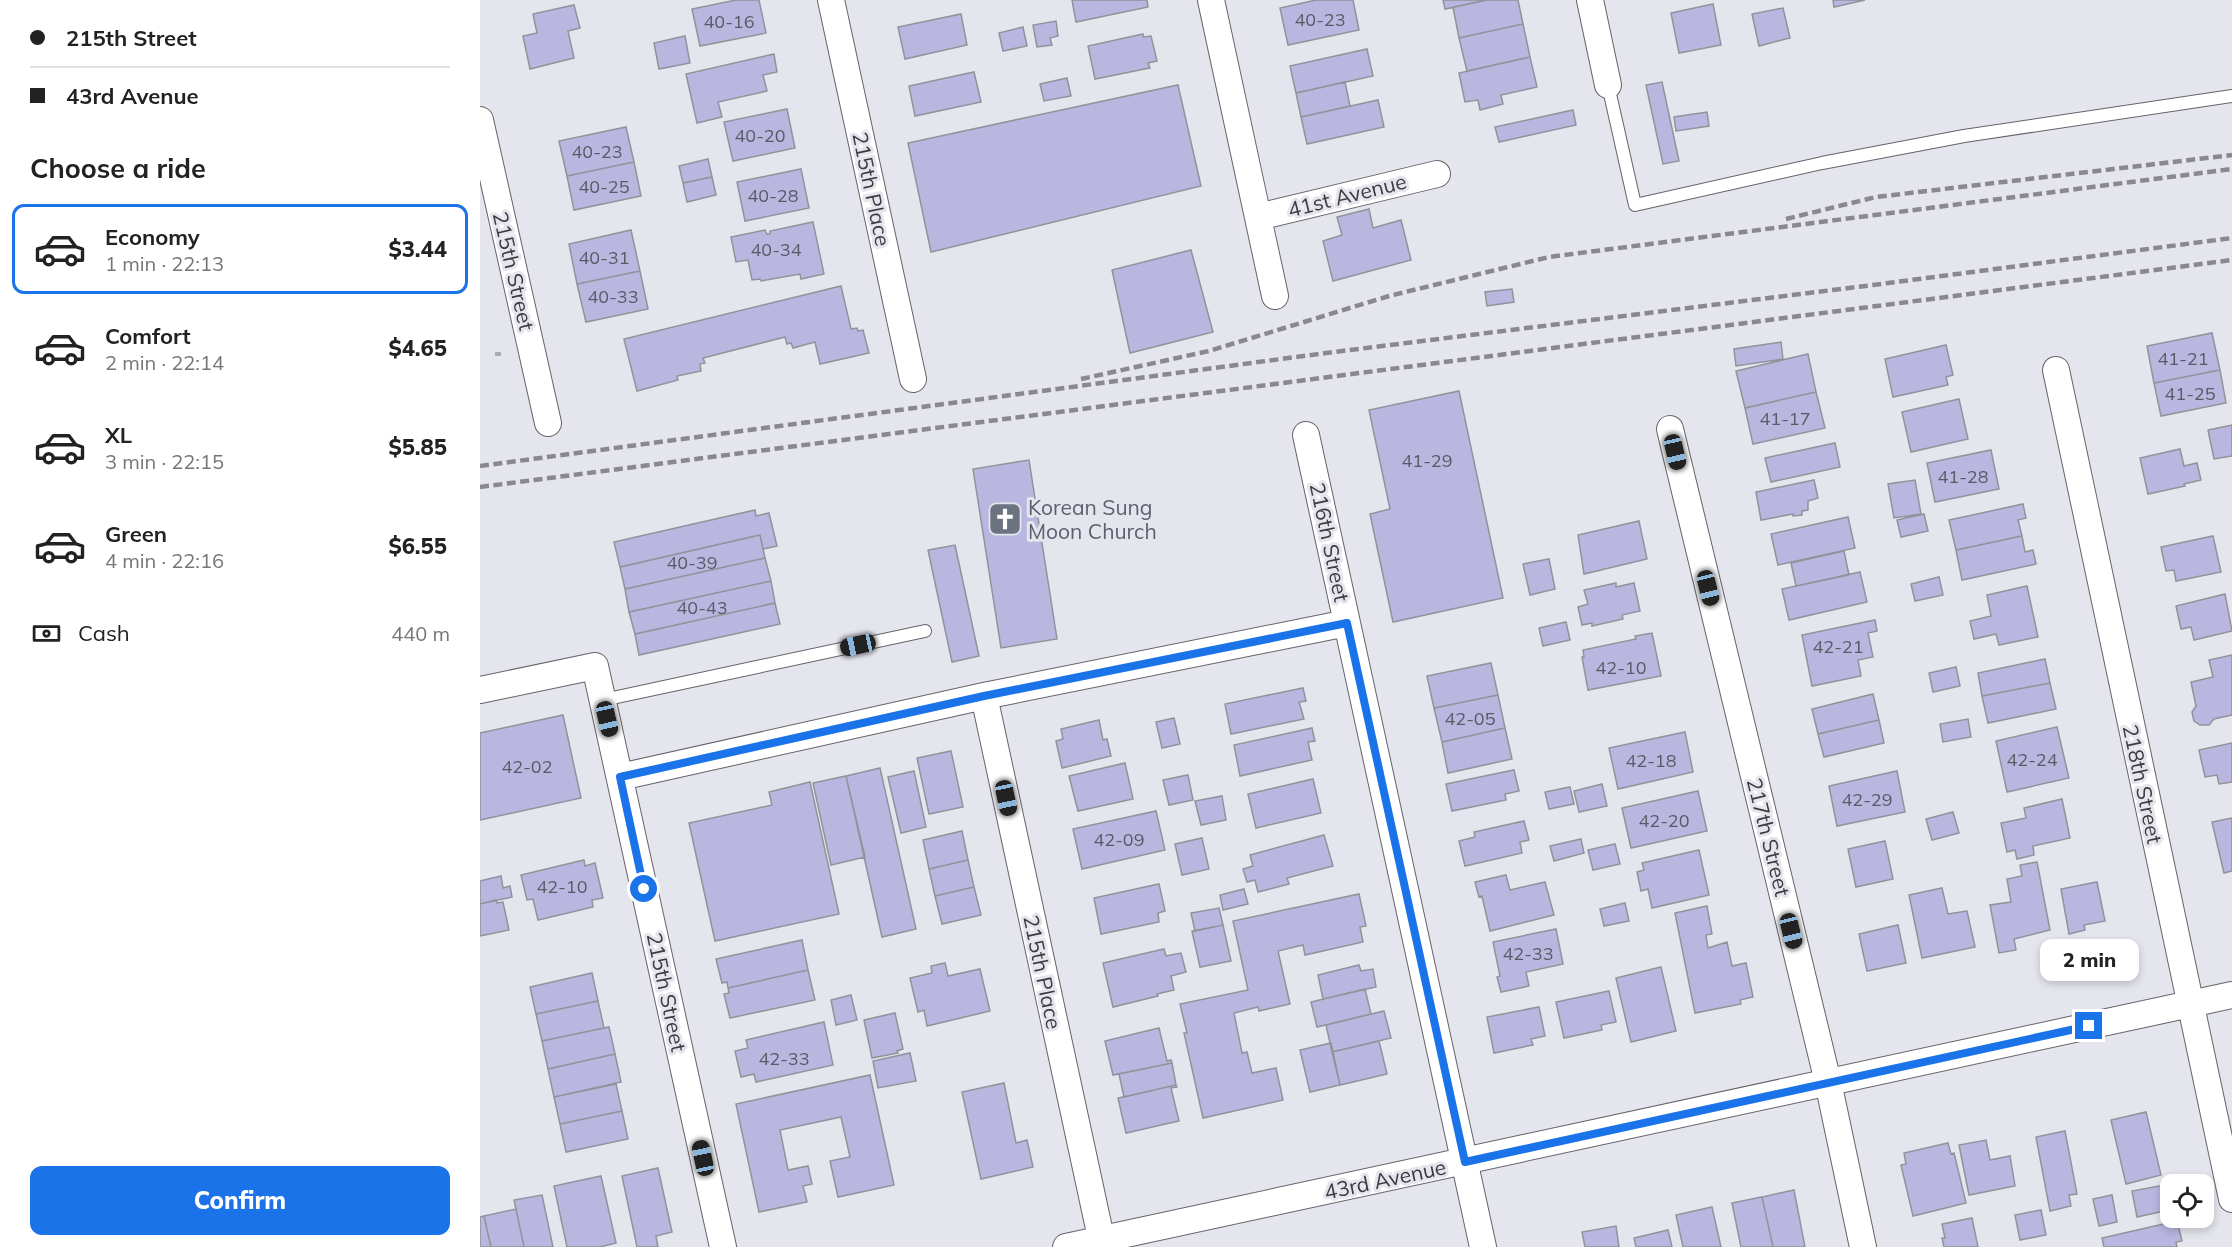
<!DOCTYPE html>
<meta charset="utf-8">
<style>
body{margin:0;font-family:Mulish,sans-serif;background:#f2f2f2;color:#222;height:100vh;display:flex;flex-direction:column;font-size:22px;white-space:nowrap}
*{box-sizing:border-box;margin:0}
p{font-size:20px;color:#767676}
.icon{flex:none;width:33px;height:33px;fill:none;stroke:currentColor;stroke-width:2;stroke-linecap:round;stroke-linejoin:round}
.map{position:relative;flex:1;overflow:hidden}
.sheet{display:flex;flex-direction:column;background:#fff;width:480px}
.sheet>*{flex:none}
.guide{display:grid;align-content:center;height:132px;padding:0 30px;background:#fff}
.tools{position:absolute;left:1680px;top:1174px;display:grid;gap:12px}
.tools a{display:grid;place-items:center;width:54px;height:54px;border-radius:12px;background:#fff;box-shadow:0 3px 9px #0003;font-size:30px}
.end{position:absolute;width:27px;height:27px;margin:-14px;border:8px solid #1a73e8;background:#fff;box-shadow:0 0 0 3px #fff}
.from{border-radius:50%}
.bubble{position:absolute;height:42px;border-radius:12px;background:#fff;box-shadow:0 3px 9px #0003;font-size:20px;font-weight:800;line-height:42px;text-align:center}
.car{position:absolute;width:18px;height:36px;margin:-18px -9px;border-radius:8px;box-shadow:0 0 4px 2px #0007;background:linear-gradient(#222 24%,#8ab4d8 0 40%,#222 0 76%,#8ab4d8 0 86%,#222 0)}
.guide b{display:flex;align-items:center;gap:21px;height:57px;font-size:22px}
.guide b+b{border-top:2px solid #e0e0e0}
.guide i{width:15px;height:15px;background:#222}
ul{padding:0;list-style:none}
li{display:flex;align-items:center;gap:18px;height:90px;margin:0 12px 9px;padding:0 18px;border:3px solid transparent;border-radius:12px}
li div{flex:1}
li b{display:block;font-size:22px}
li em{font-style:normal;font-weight:800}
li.current{border-color:#1a73e8}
li>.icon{width:54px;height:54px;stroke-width:1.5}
h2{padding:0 30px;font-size:27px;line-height:72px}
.pay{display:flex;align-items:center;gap:15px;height:66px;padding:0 30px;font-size:22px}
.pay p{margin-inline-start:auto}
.action{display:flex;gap:12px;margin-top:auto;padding:12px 30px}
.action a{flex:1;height:69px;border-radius:12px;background:#1a73e8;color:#fff;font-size:24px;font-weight:800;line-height:69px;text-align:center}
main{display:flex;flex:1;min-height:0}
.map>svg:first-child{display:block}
.building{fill:#b9b7e0;stroke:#92929a;stroke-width:1.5}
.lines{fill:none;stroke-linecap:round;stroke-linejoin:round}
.service-casing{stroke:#64636b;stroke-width:14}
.minor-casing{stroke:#64636b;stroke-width:28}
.path{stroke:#ababb2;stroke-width:4;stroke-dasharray:6 3;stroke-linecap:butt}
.service{stroke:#fff;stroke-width:12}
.minor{stroke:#fff;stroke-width:26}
.rail{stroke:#88888e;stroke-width:4.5;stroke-dasharray:9 4.5;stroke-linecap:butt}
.route{stroke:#1a73e8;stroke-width:8}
.labels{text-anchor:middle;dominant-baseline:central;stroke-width:6;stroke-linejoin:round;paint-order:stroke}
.number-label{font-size:18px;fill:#5a5966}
.street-label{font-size:21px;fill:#3b3a3e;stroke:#e5e5ee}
.worship-label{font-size:21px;fill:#5b616d;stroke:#e5e5ee;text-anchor:start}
</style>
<main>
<section class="sheet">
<div class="guide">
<b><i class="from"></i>215th Street</b>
<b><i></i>43rd Avenue</b>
</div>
<h2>Choose a ride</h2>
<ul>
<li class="current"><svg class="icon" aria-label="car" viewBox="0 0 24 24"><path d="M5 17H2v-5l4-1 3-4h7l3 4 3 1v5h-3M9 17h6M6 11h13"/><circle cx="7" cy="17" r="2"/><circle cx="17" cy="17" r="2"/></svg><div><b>Economy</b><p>1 min · 22:13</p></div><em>$3.44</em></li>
<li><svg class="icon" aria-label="car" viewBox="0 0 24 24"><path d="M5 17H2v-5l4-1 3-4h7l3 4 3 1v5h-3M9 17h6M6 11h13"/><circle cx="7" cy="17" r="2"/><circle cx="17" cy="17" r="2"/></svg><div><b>Comfort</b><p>2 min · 22:14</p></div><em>$4.65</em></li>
<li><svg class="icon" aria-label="car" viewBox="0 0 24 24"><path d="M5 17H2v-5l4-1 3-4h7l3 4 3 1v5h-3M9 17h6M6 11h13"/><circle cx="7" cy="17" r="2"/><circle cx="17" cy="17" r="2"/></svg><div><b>XL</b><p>3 min · 22:15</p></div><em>$5.85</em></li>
<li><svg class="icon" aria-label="car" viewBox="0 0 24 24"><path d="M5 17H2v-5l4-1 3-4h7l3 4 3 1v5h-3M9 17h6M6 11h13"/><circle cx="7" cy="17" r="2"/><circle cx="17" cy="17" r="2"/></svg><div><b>Green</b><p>4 min · 22:16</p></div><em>$6.55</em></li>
</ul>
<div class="pay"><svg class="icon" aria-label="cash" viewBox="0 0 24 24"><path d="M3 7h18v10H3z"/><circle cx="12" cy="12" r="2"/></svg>Cash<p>440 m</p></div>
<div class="action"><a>Confirm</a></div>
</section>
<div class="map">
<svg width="1752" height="1247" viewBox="0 0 1752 1247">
<rect width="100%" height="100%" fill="#e5e5ee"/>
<path class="building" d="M256 0H279L286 33 220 46 212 9Z
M592 0H667L668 7 596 22Z
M836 0H873L879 30 808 45 800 8Z
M963 0H1007L965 9Z
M1007 0H1038L1043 24 979 38 973 7Z
M1353 0H1385L1354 7Z
M1233 4 1241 45 1199 53 1191 13Z
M94 5 100 28 88 31 94 58 50 69 43 36 57 33 53 14Z
M1303 8 1310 38 1279 46 1272 14Z
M481 14 487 45 425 59 418 27Z
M576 21 578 36 570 38 572 45 557 47 553 25Z
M1043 24 1050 57 987 71 979 38Z
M543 27 547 46 523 51 519 33Z
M663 34V37L671 36 677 61 668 63 670 68 615 79 608 46Z
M205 36 210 63 179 69 174 43Z
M887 49 893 76 816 93 810 66Z
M294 54 297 72 283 75 287 91 238 102 242 117 217 123 206 74Z
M1050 57 1057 87 1021 95 1023 104 1000 110 998 100 985 102 979 73Z
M494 72 501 102 435 116 429 86Z
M587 78 591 96 564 101 560 84Z
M865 82 870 106 821 117 816 93Z
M1182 82 1199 161 1183 164 1166 85Z
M698 85 721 186 451 252 428 143Z
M898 100 904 127 827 144 821 117Z
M307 109 315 148 253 161 244 122Z
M1093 110 1096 125 1019 142 1015 127Z
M1227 112 1229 126 1196 131 1194 117Z
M146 127 154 162 87 176 79 141Z
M228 159 232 177 203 183 199 166Z
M154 162 161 196 94 210 87 176Z
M321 169 329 208 265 221 257 182Z
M232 177 236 195 207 202 203 183Z
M889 209 893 228 921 220 931 260 853 281 843 241 862 235 857 217Z
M333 222 344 274 321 279 320 274 281 281 280 279 272 280 268 260 256 262 251 237 285 230 287 234H290V231Z
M151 230 160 271 97 284 89 244Z
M711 250 733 332 650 353 632 270Z
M160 271 168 309 106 322 97 284Z
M361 286 371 329 377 328 378 331 383 330 389 353 340 364 335 342 313 348 311 343 307 344 305 337 223 358 225 363 220 364 221 371 197 376 198 380 157 391 144 339Z
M1032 289 1034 302 1007 306 1005 292Z
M1732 333 1740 370 1674 383 1667 346Z
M1301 342 1303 359 1256 366 1254 349Z
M1466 345 1473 375 1466 377 1468 385 1413 397 1405 359Z
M1328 354 1336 392 1265 408 1256 371Z
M1740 370 1746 403 1681 416 1674 383Z
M979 391 1023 598 913 622 890 514 910 509 889 410Z
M1336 392 1345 428 1273 444 1265 408Z
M1479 399 1488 439 1431 452 1422 412Z
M1752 425V456L1734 459 1728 430Z
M1355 443 1360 467 1291 482 1285 458Z
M1700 449 1704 466 1717 463 1721 480 1704 484 1705 486 1668 494 1660 458Z
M1511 450 1519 489 1455 502 1447 463Z
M549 460 577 639 521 648 493 469Z
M1334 480 1338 498 1328 501V510L1322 511V515L1313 516V514L1281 520 1276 492Z
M1435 480 1441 514 1414 518 1408 484Z
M1543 504 1546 518 1538 520 1542 536 1476 550 1469 520Z
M275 510 276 516 289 513 297 546 283 549 280 535 140 567 134 542Z
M1444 514 1448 531 1421 537 1417 520Z
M1368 517 1375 548 1298 565 1291 534Z
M1159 521 1167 559 1104 574 1098 535Z
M280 535 285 558 145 589 140 567Z
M1542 536 1545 552 1553 550 1556 564 1482 580 1476 550Z
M1733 536 1741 572 1696 581 1694 570 1686 571 1681 547Z
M475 545 499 656 472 662 448 550Z
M1364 551 1369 575 1316 586 1311 563Z
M285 558 291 581 149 612 145 589Z
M1069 559 1075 589 1050 595 1043 564Z
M1380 572 1387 602 1309 620 1302 589Z
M1459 577 1463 595 1435 601 1431 584Z
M291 581 295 603 155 634 149 612Z
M1136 583V587L1154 583 1160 611 1142 615 1143 619 1112 626V623L1102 625 1098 607 1108 604 1104 590Z
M1547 586 1558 637 1519 645 1516 634 1494 639 1490 621 1511 616 1507 595Z
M1745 594 1752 631 1714 640 1711 627 1701 629 1696 606Z
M295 603 300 624 159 655 155 634Z
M1395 620 1397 631 1388 633 1393 657 1378 660 1381 676 1332 686 1322 635Z
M1086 622 1090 640 1063 646 1059 628Z
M1172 633 1181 676 1108 690 1102 657H1104L1103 650 1156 639 1155 636Z
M1752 655V715L1734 719 1729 725H1720L1714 721 1713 717 1712 712 1716 706 1711 682 1733 677 1729 660Z
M1565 659 1570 683 1502 696 1498 673Z
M1011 663 1018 695 954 708 947 676Z
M1476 667 1480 686 1453 692 1449 673Z
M1570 683 1576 709 1508 723 1502 696Z
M823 688 826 701 819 702 824 719 751 734 745 704Z
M1393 694 1399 720 1338 734 1332 709Z
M1018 695 1025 728 962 742 954 708Z
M83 715 101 798 0 820V733Z
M694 718 700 744 682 748 676 722Z
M1488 719 1491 737 1463 742 1460 724Z
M619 720 623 740 627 739 631 756 582 768 576 741 583 739 581 729Z
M1399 720 1404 743 1344 757 1338 734Z
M1577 727 1589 778 1527 792 1516 741Z
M832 728 835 741 828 742 832 760 760 776 754 745Z
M1025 728 1032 759 968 773 962 742Z
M1205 732 1213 772 1138 789 1129 748Z
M1752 743V782L1739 784 1737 775 1725 777 1719 750Z
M471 751 483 807 449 814 437 758Z
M645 763 653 799 598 811 589 776Z
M400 768 436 929 402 937 366 776Z
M1034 770 1039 791 1025 794 1026 800 972 811 966 784Z
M434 771 446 827 421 833 408 777Z
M1417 771 1425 812 1357 826 1349 786Z
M708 775 713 800 689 805 683 780Z
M366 776 385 857 351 865 333 783Z
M833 779 841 813 776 828 768 794Z
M330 782 359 914 235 941 209 823 292 805 289 792Z
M1122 784 1127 806 1099 812 1094 791Z
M1090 787 1094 804 1069 809 1065 792Z
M1218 791 1227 831 1151 848 1142 808Z
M742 796 746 820 721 825 715 801Z
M1582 799 1590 838 1553 846 1554 855 1537 859 1535 850 1527 852 1521 823 1546 818 1544 808Z
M676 811 685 850 602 869 593 829Z
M1473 812 1479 833 1452 840 1446 819Z
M1752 818V871L1744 873 1732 822Z
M1044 821 1049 840 1040 842 1042 853 985 866 979 841 995 837 994 832Z
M482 831 488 860 449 869 443 840Z
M844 835 853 866 807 878 809 884 778 892 775 880 767 882 763 869 773 866 770 855Z
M722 838 729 869 702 875 695 844Z
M1101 839 1104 853 1074 861 1070 846Z
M1405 841 1413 879 1376 887 1368 849Z
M1135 844 1140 864 1113 870 1108 850Z
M1219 850 1229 895 1172 908 1168 889 1161 891 1157 872 1164 870 1162 863Z
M104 860 105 866 115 863 123 898 112 900 113 907 58 920 53 899 47 900 41 875Z
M488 860 494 887 455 896 449 869Z
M1557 862 1570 930 1534 939 1536 950 1519 953 1510 905 1531 902 1527 879 1542 876 1540 865Z
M1026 875 1030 890 1065 882 1074 915 1010 931 1002 896 999 897 995 882Z
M21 876 23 888 30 886 32 897 0 904V881Z
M1617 882 1625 921 1604 925 1605 930 1589 934 1581 889Z
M679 884 685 911 678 913 679 922 621 934 614 898Z
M494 887 501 915 462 924 455 896Z
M1462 888 1468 914 1487 911 1495 947 1442 958 1429 895Z
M764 889 768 904 743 910 740 895Z
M879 894 886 926 880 927 883 942 825 955 823 945 798 951 810 1004 779 1011 778 1007 754 1013 762 1053 767 1052 772 1073 796 1068 803 1100 723 1118 704 1033H707L700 1004 768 990 753 921Z
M16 900 17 903 23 902 29 930 0 936V904Z
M1145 903 1149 921 1124 926 1120 909Z
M1227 906 1232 934 1226 935 1228 948 1247 942 1252 966 1266 963 1273 997 1260 1000 1261 1004 1215 1013 1195 913Z
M739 908 743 925 715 931 711 913Z
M743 925 751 961 720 967 712 931Z
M1418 925 1426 963 1387 971 1379 934Z
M1076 929 1083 964 1046 972 1049 986 1021 992 1017 977 1020 976 1013 942Z
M322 940 328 970 248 988 247 982 242 983 236 959Z
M684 949 686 956 701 953 706 972 691 976 694 990 677 994 678 996 633 1007 623 963Z
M465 963 468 976 500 969 510 1011 447 1026 444 1010 438 1012 430 978 452 973 451 966Z
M879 965 881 971 893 969 896 987 843 999 838 975Z
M1181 967 1196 1031 1151 1042 1136 978Z
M328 970 335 1000 250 1018 244 994 249 993 248 988Z
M112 973 118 1001 56 1014 50 987Z
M885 989 891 1014 837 1027 831 1002Z
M1129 991 1136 1022 1121 1025 1122 1030 1084 1038 1076 1002Z
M371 995 377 1020 356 1025 351 1000Z
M118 1001 124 1028 62 1041 56 1014Z
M1059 1007 1065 1036 1051 1039 1053 1045 1014 1053 1007 1017Z
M904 1011 911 1038 852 1052 846 1025Z
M415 1013 423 1049 417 1051 418 1053 392 1058 384 1020Z
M344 1022 353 1065 276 1082 274 1074 261 1077 255 1051 268 1048 266 1040Z
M129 1027 135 1054 68 1069 62 1041Z
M679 1028 687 1061 691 1060 692 1063 633 1075 625 1041Z
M899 1041 907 1074 860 1085 852 1052Z
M851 1043 860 1085 830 1092 820 1050Z
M430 1053 436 1081 398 1088 393 1061Z
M135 1054 141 1082 74 1097 68 1069Z
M692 1063 696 1085 644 1097 639 1074Z
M390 1075 414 1185 358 1197 350 1161 370 1157 361 1117 300 1130 308 1170 328 1166 332 1184 323 1186 327 1202 279 1212 256 1104Z
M524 1083 536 1143 547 1140 553 1167 501 1179 482 1092Z
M136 1084 142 1111 80 1124 74 1097Z
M696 1085 697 1087 691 1088 699 1121 646 1133 638 1098Z
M142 1111 148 1139 86 1152 80 1124Z
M1666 1112 1681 1175 1646 1184 1631 1120Z
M1585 1131 1597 1194 1589 1195 1591 1206 1570 1211 1556 1137Z
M1506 1140 1510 1160 1530 1156 1535 1186 1489 1195 1479 1145Z
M1468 1143 1471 1154 1474 1153 1486 1203 1433 1216 1421 1165 1426 1164 1424 1153Z
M178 1168 192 1232 176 1236 178 1247H157L142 1176Z
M121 1176 136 1243 120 1247H87L74 1186Z
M1684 1185 1689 1210 1657 1217 1652 1191Z
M1314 1190 1325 1247H1293L1282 1197Z
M62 1195 73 1247H44L34 1200Z
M1632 1195 1637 1222 1619 1226 1613 1199Z
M1282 1197 1293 1247H1261L1252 1203Z
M1232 1207 1241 1247H1203L1196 1215Z
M36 1209 44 1247H11L4 1216Z
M1561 1210 1566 1235 1540 1240 1535 1215Z
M4 1216 11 1247H0V1217Z
M1492 1218 1498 1247H1464L1462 1238H1465L1462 1224Z
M1697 1221 1702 1241 1696 1242 1697 1247H1624L1622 1238Z
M1136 1226 1139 1247H1105L1102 1232Z
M1188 1230 1192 1247H1156L1154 1238Z"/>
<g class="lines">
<defs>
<path id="service" d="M1128 85 1155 205 1342 163 1484 136 1752 96
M123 700 445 631"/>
<path id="minor" d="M351 0 433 379
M731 0 795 296
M1110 0 1128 85
M0 120 68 423
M778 217 957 174
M1576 370 1752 1199
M1190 429 1348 1082 1383 1247
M826 435 1003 1247
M0 690 115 666 243 1247
M504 696 623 1247
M140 777 504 696 867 623
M586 1247 1752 995"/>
</defs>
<use href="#service" class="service-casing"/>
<use href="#minor" class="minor-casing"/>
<path class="path" d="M15 354H24"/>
<use href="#service" class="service"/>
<use href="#minor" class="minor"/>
<path class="rail" d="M1306 219 1396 197 1752 155
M601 379 729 351 909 296 1069 257 1752 169
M0 466 846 353 1393 285 1752 238
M0 487 1752 260"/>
</g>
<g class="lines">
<path class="route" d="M164 889 140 777 504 696 867 623 985 1162 1609 1026"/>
</g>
<defs>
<symbol id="church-square" viewBox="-11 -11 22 22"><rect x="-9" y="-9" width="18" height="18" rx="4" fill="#6b7280" stroke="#e5e5ee"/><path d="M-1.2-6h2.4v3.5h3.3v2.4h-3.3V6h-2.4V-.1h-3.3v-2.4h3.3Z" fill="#fff"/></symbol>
</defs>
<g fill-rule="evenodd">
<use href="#church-square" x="506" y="500" width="38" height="38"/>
</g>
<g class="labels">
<g class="number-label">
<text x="840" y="19">40-23</text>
<text x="249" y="21">40-16</text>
<text x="280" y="135">40-20</text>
<text x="117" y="151">40-23</text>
<text x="124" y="186">40-25</text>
<text x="293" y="195">40-28</text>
<text x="296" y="249">40-34</text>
<text x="124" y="257">40-31</text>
<text x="133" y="296">40-33</text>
<text x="1703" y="358">41-21</text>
<text x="1710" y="393">41-25</text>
<text x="1305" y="418">41-17</text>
<text x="947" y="460">41-29</text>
<text x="1483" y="476">41-28</text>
<text x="212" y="562">40-39</text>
<text x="222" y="607">40-43</text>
<text x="1358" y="646">42-21</text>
<text x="1141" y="667">42-10</text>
<text x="990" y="718">42-05</text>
<text x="1552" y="759">42-24</text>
<text x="1171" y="760">42-18</text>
<text x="47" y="766">42-02</text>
<text x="1387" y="799">42-29</text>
<text x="1184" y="820">42-20</text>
<text x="639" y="839">42-09</text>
<text x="82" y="886">42-10</text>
<text x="1048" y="953">42-33</text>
<text x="304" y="1058">42-33</text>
</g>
<g class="street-label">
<text transform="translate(392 189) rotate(78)">215th Place</text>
<text transform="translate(867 195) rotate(-14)">41st Avenue</text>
<text transform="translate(34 271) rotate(77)">215th Street</text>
<text transform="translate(850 542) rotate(78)">216th Street</text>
<text transform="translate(1663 784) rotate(78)">218th Street</text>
<text transform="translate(1289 837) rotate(76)">217th Street</text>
<text transform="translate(563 972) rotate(78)">215th Place</text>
<text transform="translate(187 992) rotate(78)">215th Street</text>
<text transform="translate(905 1179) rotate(-12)">43rd Avenue</text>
</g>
<g class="worship-label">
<text x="548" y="507">Korean Sung<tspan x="548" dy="24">Moon Church</tspan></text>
</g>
</g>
</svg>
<div class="tools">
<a><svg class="icon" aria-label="locate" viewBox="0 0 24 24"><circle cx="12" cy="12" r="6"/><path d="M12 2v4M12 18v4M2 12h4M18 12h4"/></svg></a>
</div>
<i class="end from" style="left:164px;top:889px"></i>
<i class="end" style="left:1609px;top:1026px"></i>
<div class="bubble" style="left:1560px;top:939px;width:99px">2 min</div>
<i class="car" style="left:1195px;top:452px;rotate:167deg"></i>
<i class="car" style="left:1228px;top:588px;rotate:166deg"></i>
<i class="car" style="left:378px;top:645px;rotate:258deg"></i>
<i class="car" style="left:127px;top:719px;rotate:167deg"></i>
<i class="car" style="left:526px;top:798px;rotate:168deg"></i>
<i class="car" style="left:1311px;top:931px;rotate:166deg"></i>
<i class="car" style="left:223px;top:1158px;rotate:348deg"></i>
</div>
</main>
